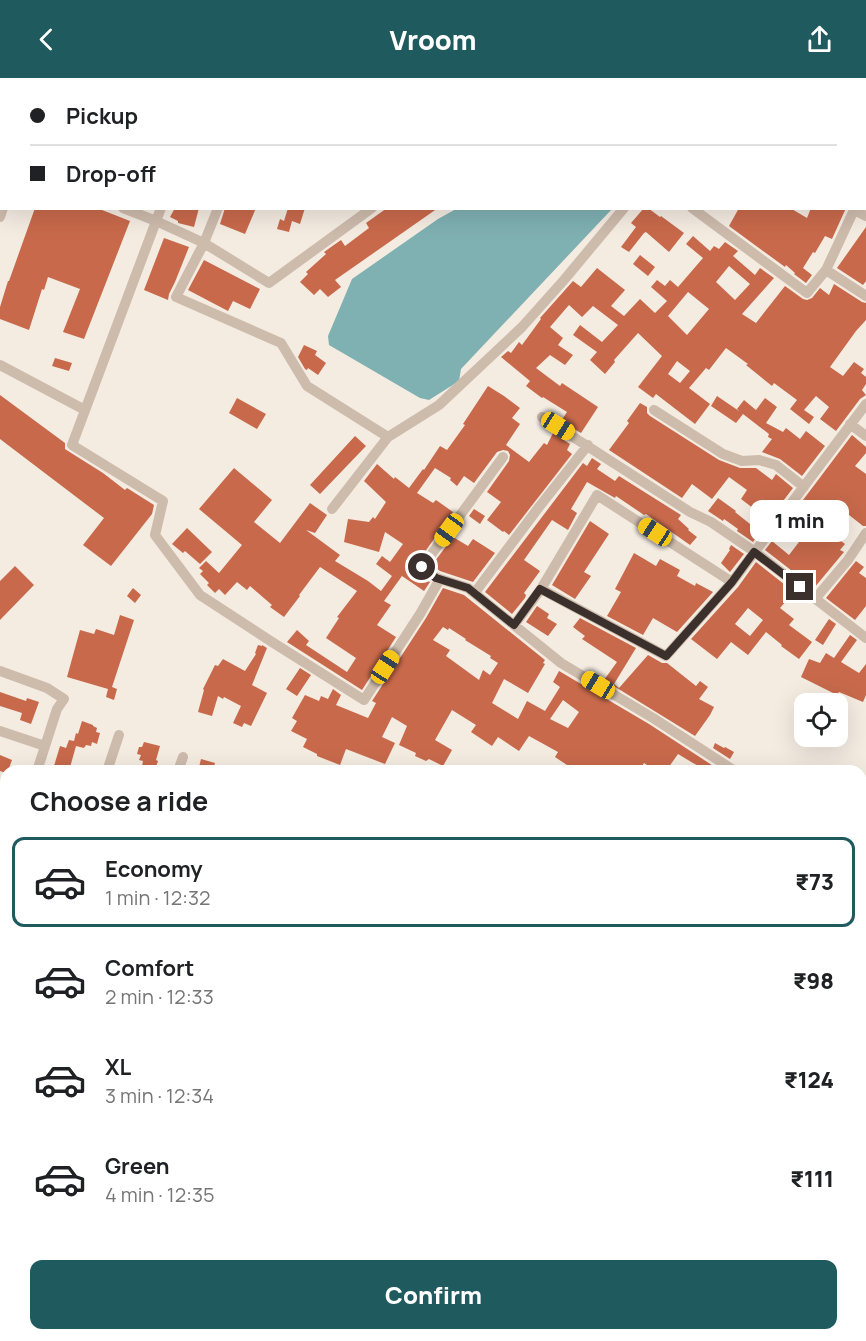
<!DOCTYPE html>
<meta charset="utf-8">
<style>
body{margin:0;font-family:Manrope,sans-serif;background:#f2f2f2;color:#202124;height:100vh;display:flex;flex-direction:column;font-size:22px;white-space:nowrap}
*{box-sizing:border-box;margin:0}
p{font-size:20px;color:#757577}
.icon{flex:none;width:33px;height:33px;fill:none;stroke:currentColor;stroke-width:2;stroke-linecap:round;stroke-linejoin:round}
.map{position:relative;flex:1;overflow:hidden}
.details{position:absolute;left:0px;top:687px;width:867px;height:576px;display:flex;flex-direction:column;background:#fff;border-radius:18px 18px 0 0;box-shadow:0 6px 24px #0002}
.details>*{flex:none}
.banner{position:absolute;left:0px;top:0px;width:867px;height:132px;box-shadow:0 6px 24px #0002;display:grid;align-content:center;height:132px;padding:0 30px;background:#fff}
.controls{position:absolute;left:794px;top:615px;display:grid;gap:12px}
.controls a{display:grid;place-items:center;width:54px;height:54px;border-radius:12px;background:#fff;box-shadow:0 6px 24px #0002;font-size:30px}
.end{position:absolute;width:27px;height:27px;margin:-14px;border:8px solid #3b302b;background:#fff;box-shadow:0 0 0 3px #fff}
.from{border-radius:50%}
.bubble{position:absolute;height:42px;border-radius:12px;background:#fff;box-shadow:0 6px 24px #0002;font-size:20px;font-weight:800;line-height:42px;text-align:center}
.car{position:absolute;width:18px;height:36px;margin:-18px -9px;border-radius:8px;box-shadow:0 0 4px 2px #0007;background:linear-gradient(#f5c518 24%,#345 0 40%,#f5c518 0 76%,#345 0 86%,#f5c518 0)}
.banner b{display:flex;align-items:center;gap:21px;height:57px;font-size:22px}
.banner b+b{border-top:2px solid #e0e0e0}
.banner i{width:15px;height:15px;background:#202124}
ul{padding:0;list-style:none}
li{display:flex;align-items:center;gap:18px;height:90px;margin:0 12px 9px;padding:0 18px;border:3px solid transparent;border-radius:12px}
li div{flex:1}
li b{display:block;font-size:22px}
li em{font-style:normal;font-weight:800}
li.on{border-color:#1f5a5e}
li>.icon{width:54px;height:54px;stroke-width:1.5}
h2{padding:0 30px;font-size:27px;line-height:72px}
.primary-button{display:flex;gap:12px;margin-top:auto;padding:12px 30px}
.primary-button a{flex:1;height:69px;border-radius:12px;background:#1f5a5e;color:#fff;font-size:24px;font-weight:800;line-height:69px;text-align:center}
header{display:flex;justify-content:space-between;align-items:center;height:78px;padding:0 30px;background:#1f5a5e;color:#fff;font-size:27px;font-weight:800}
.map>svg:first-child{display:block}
.water{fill:#7fb0b2}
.building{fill:#c8694b;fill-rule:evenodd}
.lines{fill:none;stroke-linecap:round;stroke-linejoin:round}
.service{stroke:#cdbbac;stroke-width:5}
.minor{stroke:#cdbbac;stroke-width:10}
.rail{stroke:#3b302b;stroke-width:3;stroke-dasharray:1.5 4.5;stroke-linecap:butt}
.route{stroke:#3b302b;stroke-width:8}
</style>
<header><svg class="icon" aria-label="back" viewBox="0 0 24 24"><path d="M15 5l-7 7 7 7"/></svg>Vroom<svg class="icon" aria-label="share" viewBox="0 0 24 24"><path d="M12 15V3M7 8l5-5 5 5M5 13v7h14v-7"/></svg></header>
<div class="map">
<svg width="866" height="1263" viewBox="0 0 866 1263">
<rect width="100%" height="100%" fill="#f4ebe1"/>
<path class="water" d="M456 131H612L461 291 459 303 429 322 420 320 329 267 328 258 352 201 438 141Z"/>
<path class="building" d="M35 130H97L130 143 84 261 63 254 80 211 48 199 44 212 42 211 29 252 0 241V229L8 203H9Z
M175 130H199L194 149 178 145V143L170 139Z
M225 130H256L245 156 220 146Z
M288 130H305L300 146 292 143 289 154 277 151 280 141 284 143Z
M387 130H438L335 202 341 209 328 219 320 211 314 217 300 204 308 196 306 194 326 176 324 174 341 162 345 168 369 150 366 145Z
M644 130H648L660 139 661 138 684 155 669 174 646 154 644 155 629 174 621 169 636 149 631 145Z
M739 130H790L807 140 811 130H846L832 161 825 158 815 175 813 174 803 190 812 197 806 205 794 196 795 195 786 187 785 189 729 148Z
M866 149V203L863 207 837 190Z
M693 158 710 173 714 168 719 171 725 164 738 173 733 178 755 197 760 190 774 200 742 236 756 245 785 208 803 221 807 222 812 220 820 210 829 217 834 206 862 224 866 225V242L856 253 830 289 843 298 854 284 864 291 861 295 866 299V306L862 312 866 317 860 321 836 353 820 341 829 329 816 318 804 332 814 339 809 346 790 331 797 322 774 305 772 308 746 287 748 286 726 270 709 292 706 290 689 310 710 326 695 346 656 316 653 320 638 309 662 278 638 255 614 282 615 284 605 296 590 282 597 274 573 257 580 247 602 264 618 247 593 228 582 239 569 227 550 249 563 260 558 267 573 277 565 287 550 277 536 290 560 308 562 305 598 329 581 355 561 343 567 334 543 319 542 320 526 308 530 303 501 279 508 273 511 275 519 264 522 267 541 241 540 240 573 203 581 209 597 190 625 212 611 228 624 238 640 221 655 235 667 223 651 209 657 202 665 208 670 202 678 209 703 180 686 166ZM729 188 750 206 735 222 716 204ZM688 214 709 231 687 257 668 238ZM677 283 690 293 680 305 668 296Z
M164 160 189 169 175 204 169 216 168 222 144 212Z
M640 177 655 189 648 198 633 186Z
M204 182 260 211 250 231 233 223 228 233 188 212Z
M304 267 317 273 315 277 326 285 318 297 308 290 307 292 305 291 298 279Z
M55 280 72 285 69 293 52 288Z
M488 308 504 318 520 330 512 340 520 346 506 367 529 384 544 365 547 367 553 355 570 366 567 372 572 376 509 457 504 453 503 454 487 442 501 424 487 414 509 383 510 377 508 373 503 372 497 374 474 405 464 398 457 408 450 402 451 400 435 390 417 415 433 425 436 422 453 434 415 488 417 495 430 504 424 513 402 498 384 523 391 527 377 547 396 559 362 612 287 564 297 552 309 563 306 567 347 594 356 580 326 560 339 540 337 539 357 513 320 489 299 517 300 518 284 539 270 529 272 527 250 508 247 512 237 504 225 517 219 511 215 515 207 507 209 505 200 496 203 493 199 490 206 483 219 495 242 467 199 431 234 390 272 422 254 444 280 465 310 425 327 437 315 455 306 452 340 477 335 483 368 503 381 513 392 498 376 486 382 478 390 484 403 466 385 454 379 474 344 464 348 441 369 444 373 439 375 441 386 424 364 403 377 386 394 401 395 399 409 410 423 391 424 392 440 368 447 372 465 347 463 346Z
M0 317 65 365V371L68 373 103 395 125 412 127 410 154 427 152 436 111 488 83 467 104 440 0 361Z
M717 318 739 333 737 331 744 322 756 332 765 320 777 329 766 345 783 354 786 350 800 361 806 353 825 368 802 398 780 381 762 374 772 361 768 359 769 356 743 336 736 345 711 328Z
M237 320 266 336 257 351 229 335Z
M640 325 647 329V335L650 338 719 382 740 390H756L772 402 776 396 793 410 777 431 774 429 766 440 741 421 747 412 729 399 712 421 692 406 682 420 609 372 629 345 627 343Z
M852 357 866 369V375L855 388 866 396V448H863L844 433 837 440 828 453 845 466 840 472 844 474 814 510 765 472 772 463 789 477 799 464 781 451 790 439 805 449 814 436 800 426Z
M355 358 366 368 320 416 310 407Z
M592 380 601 386 597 391 615 403 619 398 681 437 678 441 689 451 688 452 697 459 690 467 646 436 644 437 616 418 615 420 587 404 571 431 577 435 568 452 552 442 524 482 540 493 524 515 526 517 525 520 512 536 485 514 583 385 587 388Z
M718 420 736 433 735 434 760 454 753 464 737 453 738 451 724 441 723 443 708 433Z
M474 431 485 438 480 446 469 438Z
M590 443 609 456 584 494 591 498 575 521 552 507Z
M187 450 212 474 200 486 185 473 183 475 172 466Z
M453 459 468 468 473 461 495 475 473 504 440 493 432 487Z
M731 467 744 476 730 494 721 485 730 472 729 471Z
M634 475 656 488 660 481 680 492 677 498 695 508 696 505 713 514 677 554 653 540 643 557 607 538 621 514 615 511Z
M856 483 864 489 859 495 866 500V528L855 542 826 520Z
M756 484 794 514 780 530 794 541 789 547 812 564 799 581 781 568 782 567 766 554 748 577 731 564 717 581 691 561 738 509ZM748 530 763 542 750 558 735 546Z
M15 488 34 507 0 542V503Z
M133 510 141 517 135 525 127 518Z
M443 510 464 517 545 582 543 585 545 586 528 615 504 601 492 625 518 641 527 623 545 633 560 609 553 604 559 593 649 646 721 693H708L693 685 678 676 666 693H656L644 685 639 693H576L555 679 558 674 529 658 519 673 498 659 492 668 471 654 476 647 452 632 435 662 452 672 443 688 429 681 426 683 415 678 416 675 399 667 407 648 392 639 382 659 395 665 385 686 346 671 340 687 317 678V676L303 669 307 661 291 653 297 643 292 640 305 617 319 623 321 618 328 621 333 611 341 617 336 627 368 640 376 625 372 623 426 540ZM443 549 448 552 449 550 466 561 465 562 491 578 490 580 498 585 490 597 483 592 479 602 446 578 450 572 433 562ZM563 622 579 634 568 650 550 641Z
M537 528 549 536 547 540 557 546 548 558 526 544Z
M120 537 134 542 112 609 117 611 114 622 106 619 108 611 67 599 80 552 94 556 96 551 114 557Z
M580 540 636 570 614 606 619 610 648 577 662 585H667L696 608 700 603 708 609 699 621 714 629 710 637 695 658 604 602 617 584 582 561 585 558 573 549Z
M829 541 836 546 823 567 815 562Z
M850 557 857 562 841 584 859 595 866 586V617L863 624 839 614 837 617 801 599 809 581 820 585 826 575 834 580Z
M258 567 262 568V567L267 570 252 607 267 615 251 648 244 645 242 649 233 645 241 628 224 619 223 621 218 618 212 638 198 634 204 612 203 611 215 587 218 588 223 581 245 593 256 576 255 575Z
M300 590 311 597 297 618 286 611Z
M0 614 26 623 27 620 39 624 31 646 20 642 22 635 0 628Z
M82 643 93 647V648L97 650 96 654 100 655 97 666 92 664 91 668 86 667 84 670 76 668 69 693H59L60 690 54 688 60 668 66 670 69 662 74 663 76 655 78 656Z
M144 664 160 668 156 682 158 683 155 692 142 688 143 683 139 682 141 677 137 676 139 669H142Z
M715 665 724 670 725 669 734 674 730 681 713 670Z
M0 677 12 682 8 693H6V695L0 693Z
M201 681 215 685 213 693H198Z"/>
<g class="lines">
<path class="service" d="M357 1257 375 1263
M214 1263 223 1257"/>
<path class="minor" d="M349 0 354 2
M493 0 497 2
M50 2 51 0
M210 2 211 0
M270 2 271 0
M582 2 583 0
M674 2 675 0
M729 2 730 0
M0 3 2 4
M0 82 2 83
M123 130 156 143 204 165 269 205 372 130
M161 130 72 367 163 423 155 457 200 517 272 564 364 622 420 536 440 501 437 500 422 489 503 379
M218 130 204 165 176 219 281 265 307 308 388 359
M692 130 807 215 826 192 854 132 866 138
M0 139 3 130
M826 192 866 218
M0 287 85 332
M654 332 723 376 742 383 759 382 776 387 804 409
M542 339 690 434 711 444 755 474 866 560
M850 346 866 358
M332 431 388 359 439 327 522 249 564 202 624 130
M440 501 468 510 561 585 653 640 735 693
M732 504 597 417 541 511 666 578 732 504 866 326
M476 516V513L539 429 588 367
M815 521 848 482 866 455
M514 547 541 511
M0 593 47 610 64 621 57 631 37 693
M0 653 45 668
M107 693 119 657
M178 693 183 679
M0 757 6 759
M0 801 6 783
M0 859 6 861
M0 892 6 894
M0 908 6 910
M861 921 866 923
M861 961 866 947
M861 999 866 985
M0 1005 6 1008
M861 1074 866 1076
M861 1154 866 1156
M861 1186 866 1187
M861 1202 866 1203
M718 1257 736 1263"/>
<path class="rail" d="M0 956 6 958
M0 967 6 969
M0 1022 6 1024
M861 1252 866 1253
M688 1257 706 1263
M843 1257 861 1263"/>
</g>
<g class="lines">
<path class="route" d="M422 489 436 500 468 510 514 547 540 511 666 578 732 504 754 474 800 509"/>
</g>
</svg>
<div class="controls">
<a><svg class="icon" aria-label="locate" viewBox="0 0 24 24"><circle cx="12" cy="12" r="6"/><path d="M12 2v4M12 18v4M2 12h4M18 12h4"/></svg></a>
</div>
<i class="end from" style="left:422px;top:489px"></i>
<i class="end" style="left:800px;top:509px"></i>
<div class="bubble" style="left:750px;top:422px;width:99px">1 min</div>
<i class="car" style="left:558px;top:348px;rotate:122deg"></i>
<i class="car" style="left:449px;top:452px;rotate:216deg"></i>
<i class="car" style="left:655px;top:454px;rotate:303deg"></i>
<i class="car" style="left:385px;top:589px;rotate:33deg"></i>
<i class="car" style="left:598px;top:607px;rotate:301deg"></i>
<div class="banner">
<b><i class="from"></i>Pickup</b>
<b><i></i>Drop-off</b>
</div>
<section class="details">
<h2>Choose a ride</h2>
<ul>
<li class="on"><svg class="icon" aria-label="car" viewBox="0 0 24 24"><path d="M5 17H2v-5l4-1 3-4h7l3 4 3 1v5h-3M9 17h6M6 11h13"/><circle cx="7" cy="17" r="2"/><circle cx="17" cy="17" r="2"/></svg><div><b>Economy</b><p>1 min · 12:32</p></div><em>₹73</em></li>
<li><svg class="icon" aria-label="car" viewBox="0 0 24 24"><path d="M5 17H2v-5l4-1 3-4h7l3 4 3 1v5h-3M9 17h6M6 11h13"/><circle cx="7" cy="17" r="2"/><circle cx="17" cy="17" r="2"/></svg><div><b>Comfort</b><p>2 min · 12:33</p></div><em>₹98</em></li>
<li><svg class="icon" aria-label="car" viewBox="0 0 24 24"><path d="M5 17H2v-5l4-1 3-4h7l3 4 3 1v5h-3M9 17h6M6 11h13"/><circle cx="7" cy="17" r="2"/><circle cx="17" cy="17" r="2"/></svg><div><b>XL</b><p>3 min · 12:34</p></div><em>₹124</em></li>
<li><svg class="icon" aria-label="car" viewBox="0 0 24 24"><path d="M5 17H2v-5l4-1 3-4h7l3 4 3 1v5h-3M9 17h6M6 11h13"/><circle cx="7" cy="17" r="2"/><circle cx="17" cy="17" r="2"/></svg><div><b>Green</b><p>4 min · 12:35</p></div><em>₹111</em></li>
</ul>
<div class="primary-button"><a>Confirm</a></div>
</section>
</div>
